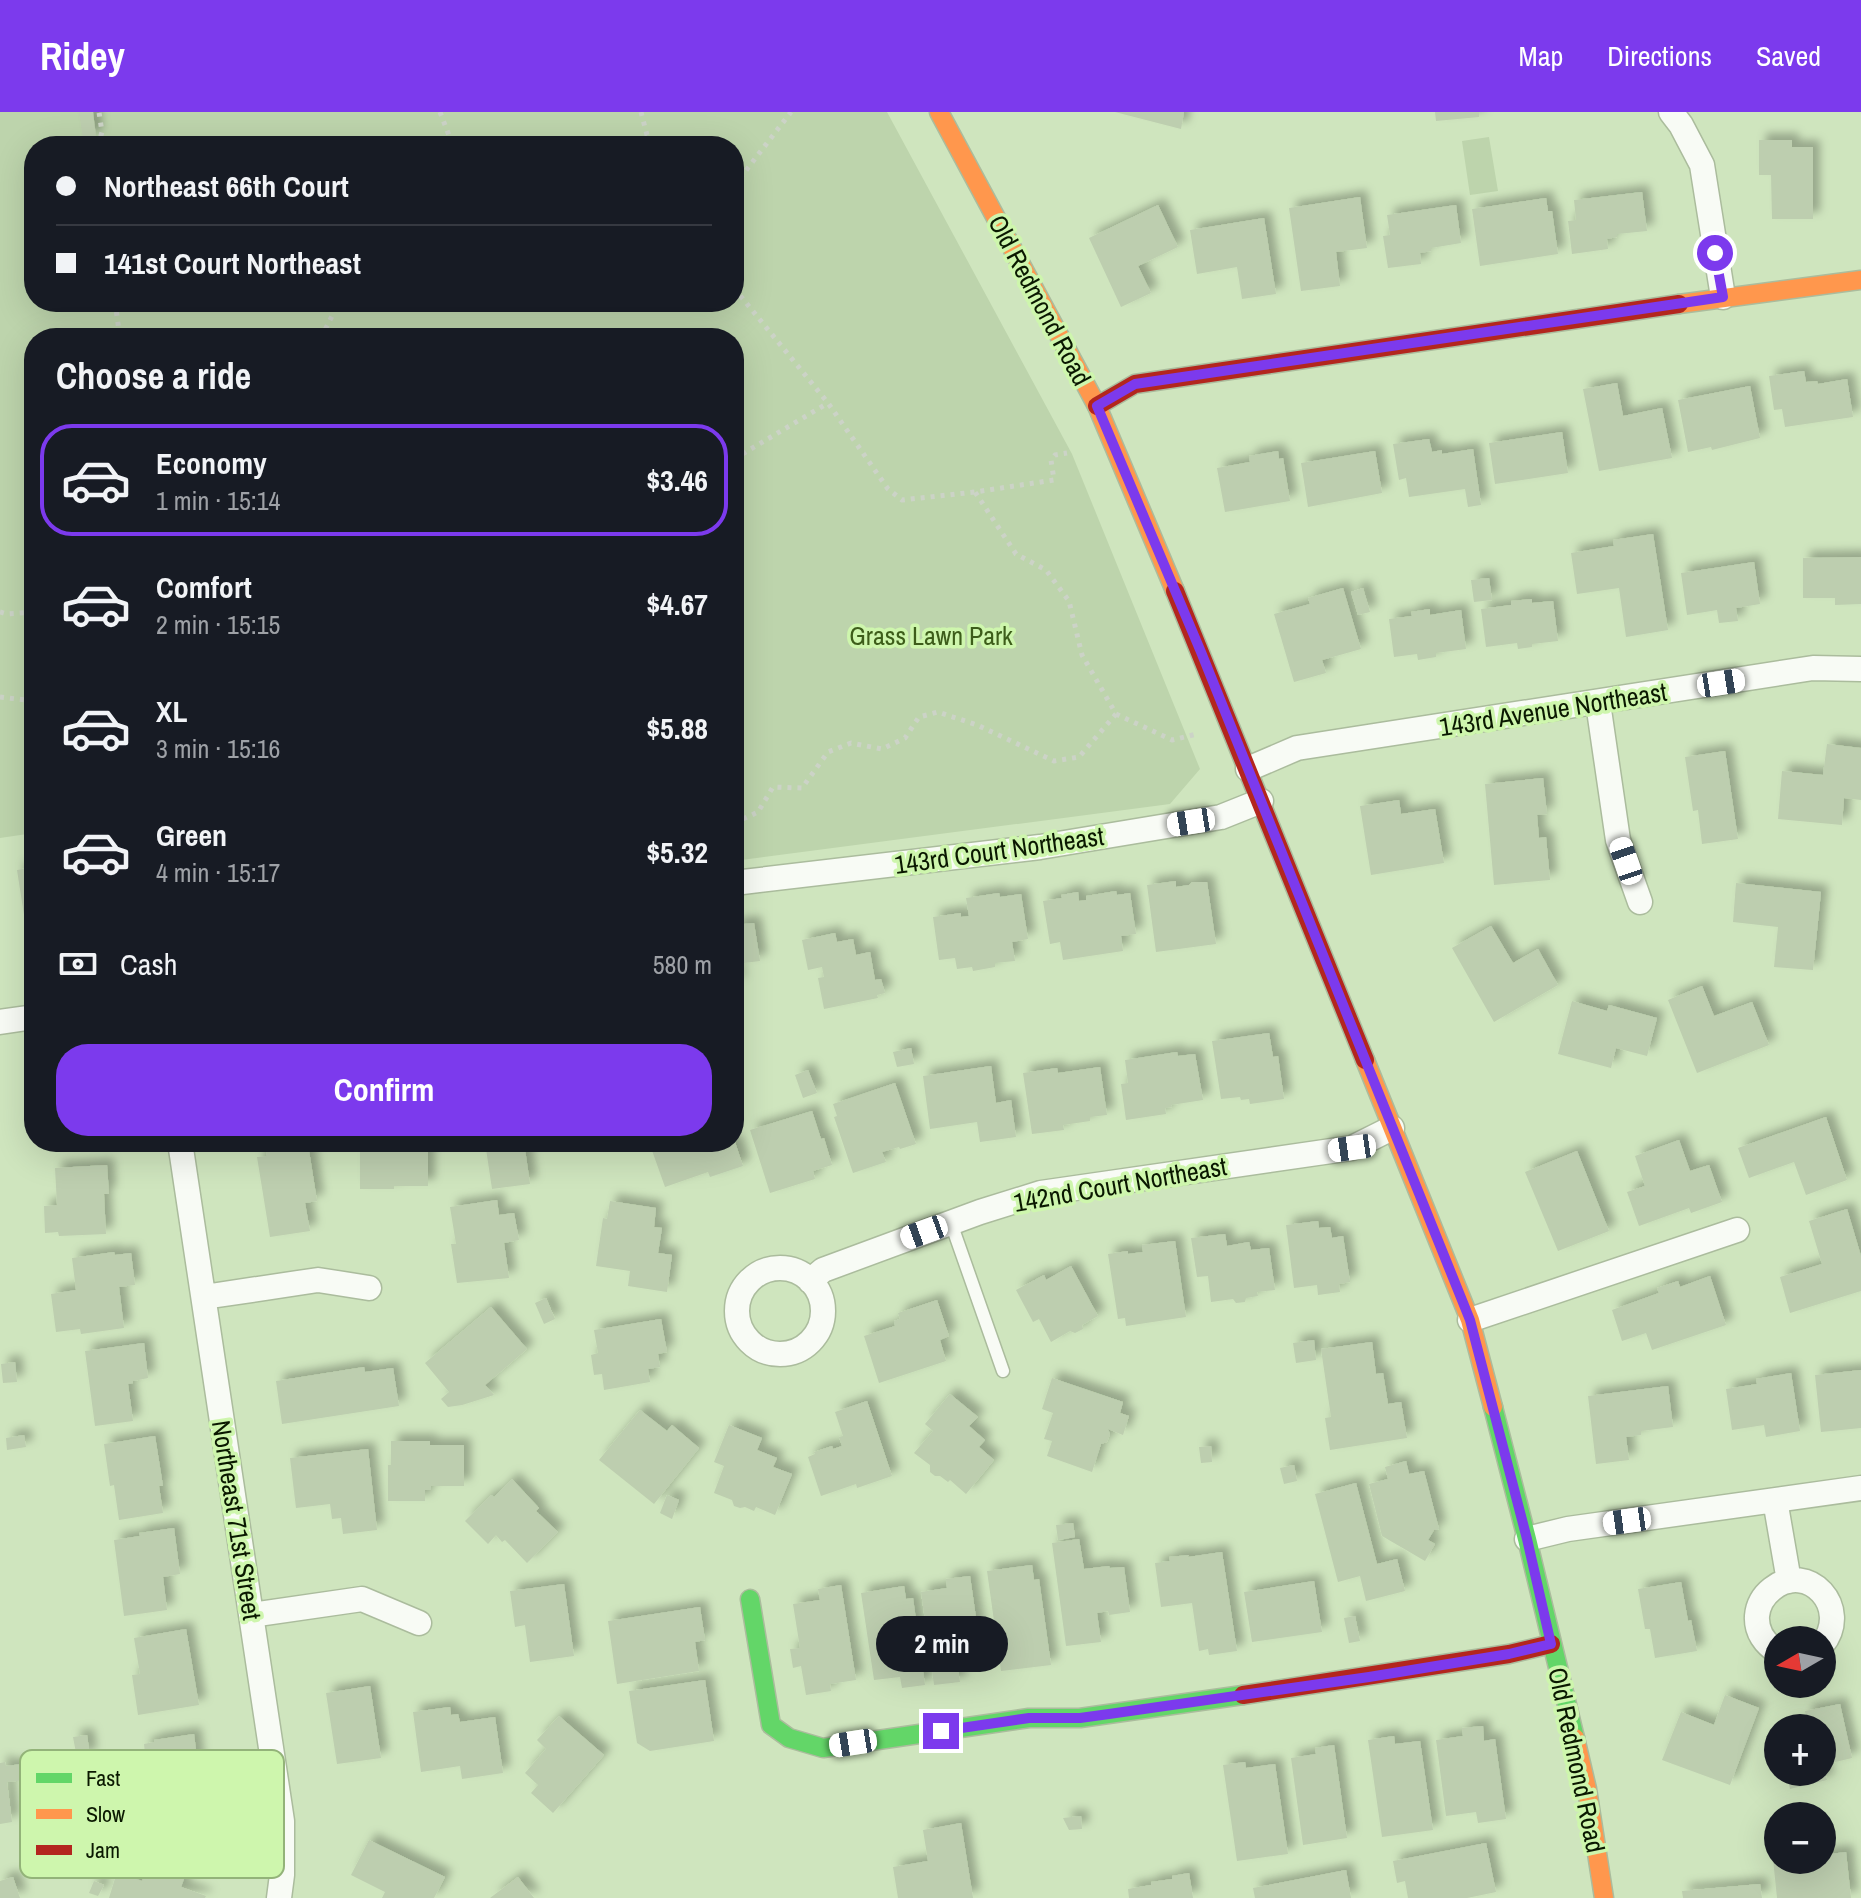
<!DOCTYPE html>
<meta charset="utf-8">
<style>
body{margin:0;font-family:"Archivo Narrow",sans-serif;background:#242831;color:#f1f3f6;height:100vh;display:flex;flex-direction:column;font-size:30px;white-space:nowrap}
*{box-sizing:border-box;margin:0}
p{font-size:26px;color:#9ea1a6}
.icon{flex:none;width:44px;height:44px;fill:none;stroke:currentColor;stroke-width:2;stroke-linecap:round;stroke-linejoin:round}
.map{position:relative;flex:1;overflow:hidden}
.panel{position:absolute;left:24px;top:216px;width:720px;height:824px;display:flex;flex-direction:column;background:#171b24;border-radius:32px;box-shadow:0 8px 32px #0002}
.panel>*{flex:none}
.hud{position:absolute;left:24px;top:24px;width:720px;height:176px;border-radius:32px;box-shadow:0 8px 32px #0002;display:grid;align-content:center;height:176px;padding:0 32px;background:#171b24}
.needle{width:52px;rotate:261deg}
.fabs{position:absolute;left:1764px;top:1514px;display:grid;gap:16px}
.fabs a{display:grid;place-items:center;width:72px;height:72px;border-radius:50%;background:#171b24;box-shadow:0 8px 32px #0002;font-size:40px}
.end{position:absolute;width:36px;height:36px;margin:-18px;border:10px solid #7c3aed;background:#fff;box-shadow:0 0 0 4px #fff}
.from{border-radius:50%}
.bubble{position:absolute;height:56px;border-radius:28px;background:#171b24;box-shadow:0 8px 32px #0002;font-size:26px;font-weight:700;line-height:56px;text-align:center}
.car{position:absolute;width:24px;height:48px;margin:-24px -12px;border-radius:10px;box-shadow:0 0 6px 2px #0007;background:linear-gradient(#fff 24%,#345 0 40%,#fff 0 76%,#345 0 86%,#fff 0)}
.hud b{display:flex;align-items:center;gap:28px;height:76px;font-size:30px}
.hud b+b{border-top:2px solid #363941}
.hud i{width:20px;height:20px;background:#f1f3f6}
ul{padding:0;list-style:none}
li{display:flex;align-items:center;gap:24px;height:112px;margin:0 16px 12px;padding:0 16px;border:4px solid transparent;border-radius:32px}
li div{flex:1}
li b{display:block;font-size:30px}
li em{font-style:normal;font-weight:700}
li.selected{border-color:#7c3aed}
li>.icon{width:72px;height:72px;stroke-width:1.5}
h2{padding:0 32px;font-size:36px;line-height:96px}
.pay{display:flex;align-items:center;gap:20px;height:88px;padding:0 32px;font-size:30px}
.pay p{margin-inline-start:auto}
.action{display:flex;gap:16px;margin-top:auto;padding:16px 32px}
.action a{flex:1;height:92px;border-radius:32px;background:#7c3aed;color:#fff;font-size:32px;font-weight:700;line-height:92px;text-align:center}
header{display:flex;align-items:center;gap:48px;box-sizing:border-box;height:112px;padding:0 40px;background:#7c3aed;color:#fff}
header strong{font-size:38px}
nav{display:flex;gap:44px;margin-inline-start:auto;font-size:28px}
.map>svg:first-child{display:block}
.green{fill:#bdd4ac;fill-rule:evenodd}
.building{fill:#bdceaf;filter:url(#shadow)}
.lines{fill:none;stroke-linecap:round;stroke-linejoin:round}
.lane-casing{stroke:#abbc9d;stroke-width:15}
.street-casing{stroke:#abbc9d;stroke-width:27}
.fast-casing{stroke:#abbc9d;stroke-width:21}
.slow-casing{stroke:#abbc9d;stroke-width:21}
.jam-casing{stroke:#abbc9d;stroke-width:21}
.path{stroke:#ccd3c7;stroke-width:5;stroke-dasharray:4 6;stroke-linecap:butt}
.lane{stroke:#f8fbf5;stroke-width:12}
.street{stroke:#f8fbf5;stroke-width:24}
.fast{stroke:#63d668;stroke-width:18}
.slow{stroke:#ff974d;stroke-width:18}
.jam{stroke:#b3261e;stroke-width:18}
.route{stroke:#7c3aed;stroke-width:10}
.labels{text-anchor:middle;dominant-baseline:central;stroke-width:7;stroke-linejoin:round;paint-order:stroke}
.street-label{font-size:26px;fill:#0a1800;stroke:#cef6ad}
.park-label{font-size:26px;fill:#3d5d1a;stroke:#cef6ad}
.key{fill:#cef6ad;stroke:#93b379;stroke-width:2}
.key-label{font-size:22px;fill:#0a1800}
</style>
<header>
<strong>Ridey</strong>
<nav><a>Map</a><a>Directions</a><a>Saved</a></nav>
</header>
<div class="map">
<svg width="1861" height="1786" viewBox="0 0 1861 1786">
<defs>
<filter id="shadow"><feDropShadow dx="7" dy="-7" stdDeviation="4" flood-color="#0004"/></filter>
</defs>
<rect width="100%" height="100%" fill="#cfe5be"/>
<path class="green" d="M0 0H887L1072 342 1200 657 1170 692 734 749V226H34V721L0 726ZM34 34H734V190H34Z
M1489 25 1498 79 1470 83 1462 29Z"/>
<path class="building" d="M79 0H93L96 25 83 27Z
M1115 0H1184L1181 17Z
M1435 0H1479V5L1436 9Z
M1759 28H1792V35H1813V107H1772L1771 63H1759Z
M1642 80 1647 119 1617 122V125L1607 127 1608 137 1572 142 1568 109 1576 108 1574 88Z
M1360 85 1367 136 1336 140 1340 174 1301 179 1289 96Z
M1546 86 1548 99H1552L1558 142 1480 154 1472 97Z
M1158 93 1178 135 1138 154 1151 181 1121 195 1089 126Z
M1456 93 1461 131 1431 136V139L1420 141 1421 152 1388 156 1383 124 1390 123 1387 103Z
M1264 106 1276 182 1242 187 1237 155 1197 162 1190 118Z
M1804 259 1806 270 1817 269 1818 272 1847 267 1853 305 1785 315 1782 297 1774 298 1769 264Z
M1617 271 1623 304 1662 296 1672 346 1599 359 1583 277Z
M1750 274 1760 326 1712 338 1711 335 1688 340 1678 288Z
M1562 320 1568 361 1495 372 1489 331Z
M1429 327 1432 340 1442 338V342L1473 337 1481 393 1468 395 1465 377 1409 385 1406 366 1399 368 1393 332Z
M1278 339 1279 347 1283 346 1290 389 1225 400 1217 356 1250 350 1249 344Z
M1375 339 1382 381 1308 395 1301 351Z
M1653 422 1668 518 1626 525 1619 476 1577 482 1571 441 1614 434 1613 428Z
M1861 445V492L1835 493V486H1803V446Z
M1754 450 1760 492 1736 496 1738 509 1719 511 1717 498 1687 503 1681 461Z
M1489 466 1492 488 1474 490 1471 468Z
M1343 476 1361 537 1322 548 1326 561 1294 570 1274 502 1310 492 1308 486Z
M1363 476 1370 500 1358 503 1351 480Z
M1532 487V491L1553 489 1558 529 1532 532V535L1518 537 1517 531 1486 535 1481 497 1511 493V489Z
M1430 497V503L1461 498 1466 537 1436 541V545L1418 548 1417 542 1394 545 1389 507 1412 504 1411 500Z
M1827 632 1861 636V688L1844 686 1842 713 1778 707 1782 659 1823 663Z
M1725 639 1738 727 1702 732 1698 698 1693 699 1685 645Z
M1543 666 1547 702 1537 703 1539 726 1546 725 1550 768 1494 773 1485 672Z
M1399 688 1401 702 1435 697 1444 751 1371 763 1360 694Z
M34 755V815L26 816 17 758Z
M1176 769V775L1189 773 1192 770H1207L1216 832 1156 840 1147 773Z
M1736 771 1821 780 1813 858 1774 855 1778 815 1733 810Z
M1116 779 1117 783 1130 781 1136 822 1121 824 1123 839 1063 848 1060 830 1050 832 1043 789 1062 786 1061 783 1078 780 1079 789 1086 788V784Z
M999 781 1000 785 1021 782 1028 827 1012 830 1015 849 995 851V855L973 859 972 855 957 857 955 846 939 848 933 805 961 801V805L969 804 966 786Z
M754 811 760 849 736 852 739 872H734V813Z
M1491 814 1513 851 1538 837 1558 873 1494 910 1452 836Z
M835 821 837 830 853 827 856 843 870 840 875 868 881 867 885 881 877 883 878 886 824 897 818 866 824 865 822 855 808 858 802 828Z
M1702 874 1714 904 1752 890 1769 933 1697 961 1668 888Z
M1572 889 1607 899 1609 893 1657 906 1647 944 1616 936 1611 956 1558 942Z
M1269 921 1273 945 1278 944 1284 987 1250 992 1249 987 1241 988 1240 985 1221 987 1212 929Z
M911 936 914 952 897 955 893 940Z
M1177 940 1178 944 1195 942 1203 988 1171 993 1172 995 1165 996 1166 1002 1126 1008 1121 972 1128 971 1125 948Z
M991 954 996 991 1011 988 1016 1025 980 1030 977 1010 930 1017 923 964Z
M1100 955 1107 1003 1090 1005V1009L1063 1013 1064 1018 1032 1022 1023 961 1057 956 1058 961Z
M808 958 817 981 803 986 795 963Z
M34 963V1009H32L26 964Z
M895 971 916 1032 900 1037 899 1035 882 1040 886 1050 853 1061 834 1005 837 1004 833 992Z
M812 999 821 1027 824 1026 832 1053 813 1059 815 1067 770 1081 750 1018Z
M1826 1005 1847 1068 1806 1083 1794 1050 1749 1066 1738 1036Z
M1679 1028 1690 1059 1709 1053 1722 1090 1691 1101 1689 1096 1639 1114 1627 1080 1645 1074 1635 1044Z
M61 1030H88V1032L62 1036Z
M360 1030H428V1074H394V1077H360Z
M485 1030H524L530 1072 492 1077Z
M649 1030H735L743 1054 710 1065 708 1060 665 1075Z
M308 1032 317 1089 305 1091 310 1119 270 1125 257 1045 267 1044 266 1038Z
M1577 1039 1609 1119 1558 1139 1525 1060Z
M107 1053 109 1082H104L106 1122 59 1124 58 1120 45 1121 44 1094 57 1093 55 1056Z
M497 1088 499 1103 514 1101 519 1128 504 1131 509 1166 457 1171 451 1132H456L450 1095Z
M610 1089 656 1096 654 1115 662 1116 658 1141 672 1143 667 1180 628 1174 630 1159 596 1154 603 1106 607 1107Z
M1847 1097 1861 1144V1179L1790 1201 1780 1165 1822 1152 1809 1109Z
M1318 1109 1319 1116 1330 1115 1332 1126 1343 1124 1350 1170 1339 1172 1340 1180 1318 1183 1317 1173 1294 1176 1286 1113Z
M1225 1122 1227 1134 1249 1130 1251 1138 1269 1136 1275 1178 1257 1180 1258 1184 1246 1186 1245 1190 1236 1191 1233 1187 1211 1190 1208 1164 1197 1165 1191 1126Z
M1175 1129 1186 1205 1126 1214 1125 1206 1118 1207 1108 1142 1128 1139V1142L1143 1140 1142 1133Z
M114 1140 115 1143 131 1141 135 1173 119 1175 124 1216 81 1222 80 1217 56 1220 51 1182 76 1178 72 1146Z
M1071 1154 1098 1204 1082 1213 1083 1217 1075 1221 1070 1219 1051 1230 1039 1207 1033 1210 1016 1178 1044 1163 1046 1168Z
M1710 1164 1726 1213 1652 1238 1646 1221 1622 1229 1612 1198 1659 1181 1657 1176 1678 1169 1680 1175Z
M546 1186 555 1207 544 1212 535 1191Z
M937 1188 949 1224 940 1228 946 1249 879 1271 864 1224 895 1214 894 1209 900 1207 898 1201Z
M491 1195 527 1237 485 1273 494 1283 462 1293 448 1295 441 1287 449 1280 425 1251Z
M661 1207 667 1240 658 1242 660 1255 648 1257 650 1270 604 1278 602 1262 594 1263 591 1243 598 1241 594 1218Z
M1314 1228 1316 1248 1296 1251 1293 1231Z
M1372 1230 1376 1262 1383 1261 1388 1292 1401 1290 1407 1326 1330 1338 1325 1306 1331 1305 1321 1237Z
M144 1231 148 1266 133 1269V1271L128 1272 133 1309 95 1314 85 1239Z
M15 1250 17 1270 3 1271 1 1252Z
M364 1255 365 1260 393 1256 399 1294 282 1312 276 1269Z
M1861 1258V1316L1821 1320 1815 1263Z
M1791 1261 1800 1319 1766 1325 1764 1313 1732 1318 1726 1277 1757 1272 1756 1267Z
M1052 1266 1123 1290 1120 1301 1129 1304 1123 1323 1108 1317 1110 1322 1107 1330 1101 1332 1092 1360 1047 1344 1052 1329 1044 1327 1053 1301 1042 1297Z
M1668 1274 1673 1315 1641 1319V1323L1626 1325 1629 1348 1596 1352 1588 1284Z
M950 1282 978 1305 969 1314 985 1328 979 1335 994 1348 966 1382 950 1368 948 1370 940 1364H935L930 1360V1353L914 1341 933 1319 925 1312Z
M867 1289 892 1364 857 1376 856 1372 821 1384 808 1345 815 1342 814 1340 832 1334 833 1337 842 1334 839 1325 843 1324 835 1300Z
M640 1298 667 1319 672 1313 699 1336 654 1392 599 1348Z
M729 1313 762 1326 757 1338 777 1346 773 1355 792 1362 775 1403 756 1395 754 1399 745 1395 740 1396 734 1394 732 1388 714 1381 724 1354 714 1350Z
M24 1323 26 1335 7 1338 6 1326Z
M155 1324 163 1374H159L163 1401 119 1408 114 1373 110 1374 104 1332Z
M391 1329H430V1333H464V1374H431V1378H425V1389H388V1353H391Z
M1211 1334 1212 1350 1201 1351 1199 1335Z
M368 1337 377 1418 343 1422 341 1406 332 1407 330 1392 296 1396 290 1346Z
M1406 1349 1409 1362 1424 1359 1439 1417 1434 1418 1428 1428 1435 1432 1425 1449 1382 1424 1369 1372 1388 1367 1385 1355Z
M1294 1353 1297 1369 1284 1372 1280 1356Z
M512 1367 539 1396 536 1399 558 1420 527 1451 505 1428 502 1430 496 1423 488 1432 465 1409 491 1383 494 1385Z
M1356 1371 1377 1452 1397 1447 1405 1479 1366 1489 1360 1464 1338 1470 1315 1382Z
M667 1383 679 1388 672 1407 660 1401Z
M1073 1411 1075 1425 1058 1428 1056 1413Z
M174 1416 180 1462 163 1465 167 1498 124 1504 114 1428 140 1424 139 1421Z
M1079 1427 1084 1457 1109 1454 1110 1456 1124 1455 1130 1500 1109 1503 1108 1499 1097 1501 1101 1530 1066 1534 1052 1431Z
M1222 1440 1237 1539 1209 1543 1208 1537 1199 1539 1192 1491 1161 1495 1155 1451 1170 1449 1169 1445 1189 1443 1188 1445Z
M1032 1453 1034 1468 1039 1467 1051 1553 1001 1559 987 1459Z
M970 1464 983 1554 958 1558 960 1570 934 1573 921 1480 947 1476 946 1467Z
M1314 1469 1322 1520 1252 1530 1244 1480Z
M1681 1470 1688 1509 1691 1508 1697 1539 1655 1546 1650 1517H1645L1638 1477Z
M564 1472 574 1544 530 1550 525 1513 515 1515 510 1479Z
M841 1473 856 1568 830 1572 831 1579 806 1583 801 1554 793 1556 790 1537 800 1536 793 1492 820 1488 818 1477Z
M904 1474 906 1487 913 1486 925 1573 902 1576 900 1565 874 1568 861 1481Z
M700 1495 705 1528 695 1530 699 1559 617 1572 608 1509Z
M1355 1504 1360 1529 1349 1531 1344 1506Z
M186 1517 199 1593 138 1603 132 1563 140 1562 134 1526Z
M705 1568 714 1629 650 1639 637 1631 629 1579Z
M370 1574 381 1646 337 1652 326 1581Z
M1725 1583 1759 1596 1730 1673 1662 1648 1681 1600 1714 1613Z
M1840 1592 1852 1646 1823 1653 1827 1668 1790 1677 1786 1660H1822V1616L1784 1615 1807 1610 1805 1599Z
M450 1595 451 1603 458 1602 460 1610 495 1605 503 1661 462 1667 460 1654 421 1660 413 1600Z
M559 1604 604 1643 553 1701 531 1681 538 1673 525 1661 546 1637 537 1628Z
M1483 1614 1484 1629 1495 1627 1506 1707 1478 1711 1476 1700 1446 1704 1436 1628 1463 1624 1462 1616Z
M194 1622 203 1692 149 1700 145 1678 160 1676 156 1649 146 1650 144 1632 154 1630V1628Z
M87 1623 90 1644 77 1646 73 1625Z
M1394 1624 1395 1632 1420 1629 1433 1718 1382 1725 1368 1628Z
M1334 1633 1347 1726 1303 1733 1291 1646 1316 1642 1315 1636Z
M5 1650 6 1654 22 1652 25 1668 7 1670 12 1710 0 1712V1651Z
M1245 1650 1246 1656 1275 1652 1288 1742 1237 1749 1223 1653Z
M1081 1704 1082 1717 1069 1718 1063 1706Z
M961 1711 973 1786H898L893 1755 928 1749 923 1718Z
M160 1714 198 1728 181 1775 206 1784 205 1786H109L117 1760 142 1769Z
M369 1728 445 1765 434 1786H382L385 1780 351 1763Z
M1486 1731 1496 1780 1467 1786H1408L1405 1769 1397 1771 1393 1749Z
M1846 1740 1851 1786H1777L1773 1747 1822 1748V1743Z
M1346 1758 1351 1786H1255L1253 1776Z
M1189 1761 1193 1786H1129L1128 1777 1151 1773V1770L1172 1767V1764Z
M13 1765 20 1786H0V1769Z
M518 1765 534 1786H490Z
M94 1769 104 1773 98 1784 89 1781Z
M1760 1772 1762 1786H1683L1682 1779Z"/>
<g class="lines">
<defs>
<path id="lane" d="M951 1111 1003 1259"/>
<path id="street" d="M1671 0 1681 13 1702 53 1723 185
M1598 591 1618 728 1640 790
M1248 657 1297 636 1813 556 1861 557
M734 771 1040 735 1221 705 1261 689
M0 910 34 905
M180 1030 282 1709V1763L279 1786
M737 1199a43 43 0 1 1 86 0a43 43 0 1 1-86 0Z
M810 1169 823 1158 980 1100 1041 1081 1352 1036 1392 1016
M204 1185 318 1168 369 1176
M1470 1208 1737 1118
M1775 1388 1789 1469
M1527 1427 1568 1417 1861 1376
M251 1503 362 1487 419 1511
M1778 1540C1765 1532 1756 1520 1757 1504 1758 1493 1763 1484 1772 1477 1808 1448 1852 1496 1822 1533"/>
<path id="fast" d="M1493 1295 1527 1427 1575 1626
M750 1487 771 1613 789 1626 823 1636 1029 1606H1080L1243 1583"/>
<path id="slow" d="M939 0 1097 294 1175 479
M1679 192 1861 168
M1365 948 1470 1208 1493 1295
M1575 1626 1587 1677 1604 1786"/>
<path id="jam" d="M1097 294 1135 272 1679 192
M1175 479 1365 948
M1243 1583 1509 1542 1551 1532"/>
</defs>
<use href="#lane" class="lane-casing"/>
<use href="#street" class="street-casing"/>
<use href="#fast" class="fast-casing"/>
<use href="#slow" class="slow-casing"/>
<use href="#jam" class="jam-casing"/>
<path class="path" d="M440 0 453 34
M641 0 647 23 658 34
M98 34 102 20 99 0
M734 74 791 0
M734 176 828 291 888 377 902 388 975 380 1054 368 1051 348 1055 343 1067 341
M115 190 120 226
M321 226 339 190
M734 347 828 291
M0 500 7 502 34 500
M0 585 34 589
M1116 602 1172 628 1197 622
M734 711 758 700 773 675 802 676 828 640 851 631 882 637 905 626 919 605 938 600 977 613 1054 649 1079 645 1116 602 1082 543 1069 489 1046 458 1016 442 975 380"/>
<use href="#lane" class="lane"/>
<use href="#street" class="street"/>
<use href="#fast" class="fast"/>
<use href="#slow" class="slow"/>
<use href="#jam" class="jam"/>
</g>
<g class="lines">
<path class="route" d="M941 1619 1029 1606H1080L1109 1602 1369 1565 1509 1542 1551 1532 1527 1427 1470 1208 1201 540 1097 294 1135 272 1723 185 1715 141"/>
</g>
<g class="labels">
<g class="street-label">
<text transform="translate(1040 188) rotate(62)">Old Redmond Road</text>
<text transform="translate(1553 597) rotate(-9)">143rd Avenue Northeast</text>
<text transform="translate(999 738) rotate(-8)">143rd Court Northeast</text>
<text transform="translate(1120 1072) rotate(-10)">142nd Court Northeast</text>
<text transform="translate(237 1408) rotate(81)">Northeast 71st Street</text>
<text transform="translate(1577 1648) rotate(78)">Old Redmond Road</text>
</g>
<g class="park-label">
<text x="931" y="523">Grass Lawn Park</text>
</g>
</g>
<rect x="20" y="1638" width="264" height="128" rx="12" class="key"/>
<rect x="36" y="1661" width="36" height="10" fill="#63d668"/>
<rect x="36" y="1697" width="36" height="10" fill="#ff974d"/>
<rect x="36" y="1733" width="36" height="10" fill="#b3261e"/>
<g class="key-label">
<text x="86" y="1674">Fast</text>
<text x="86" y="1710">Slow</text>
<text x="86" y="1746">Jam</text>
</g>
</svg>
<div class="fabs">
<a><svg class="needle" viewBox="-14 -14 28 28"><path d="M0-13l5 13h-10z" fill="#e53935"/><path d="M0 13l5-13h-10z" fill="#9ea1a6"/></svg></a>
<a>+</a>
<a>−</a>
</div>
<i class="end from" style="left:1715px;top:141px"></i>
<i class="end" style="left:941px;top:1619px"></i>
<div class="bubble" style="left:876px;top:1504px;width:132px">2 min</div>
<i class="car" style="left:1721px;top:571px;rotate:81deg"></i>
<i class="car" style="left:1191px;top:710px;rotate:261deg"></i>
<i class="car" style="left:1626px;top:749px;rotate:341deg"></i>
<i class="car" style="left:1352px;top:1036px;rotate:262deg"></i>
<i class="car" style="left:924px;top:1120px;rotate:250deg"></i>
<i class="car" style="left:1627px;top:1409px;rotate:262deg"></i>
<i class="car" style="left:853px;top:1631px;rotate:261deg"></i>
<div class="hud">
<b><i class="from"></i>Northeast 66th Court</b>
<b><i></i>141st Court Northeast</b>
</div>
<section class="panel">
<h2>Choose a ride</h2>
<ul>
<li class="selected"><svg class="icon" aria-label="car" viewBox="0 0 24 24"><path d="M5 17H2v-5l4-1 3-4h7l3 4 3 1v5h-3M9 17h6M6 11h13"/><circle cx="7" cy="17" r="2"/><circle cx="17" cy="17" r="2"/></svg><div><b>Economy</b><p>1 min · 15:14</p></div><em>$3.46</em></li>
<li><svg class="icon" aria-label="car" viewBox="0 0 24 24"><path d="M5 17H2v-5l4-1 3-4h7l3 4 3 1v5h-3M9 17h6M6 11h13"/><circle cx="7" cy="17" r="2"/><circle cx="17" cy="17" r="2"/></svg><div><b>Comfort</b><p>2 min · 15:15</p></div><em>$4.67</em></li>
<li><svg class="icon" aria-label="car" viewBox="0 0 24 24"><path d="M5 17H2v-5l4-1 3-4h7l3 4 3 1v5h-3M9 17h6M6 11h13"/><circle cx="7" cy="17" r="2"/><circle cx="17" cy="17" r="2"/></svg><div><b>XL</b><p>3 min · 15:16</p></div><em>$5.88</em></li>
<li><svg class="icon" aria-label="car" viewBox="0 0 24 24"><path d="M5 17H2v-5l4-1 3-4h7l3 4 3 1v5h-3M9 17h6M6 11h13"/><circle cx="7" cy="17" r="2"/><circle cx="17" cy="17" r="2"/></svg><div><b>Green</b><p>4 min · 15:17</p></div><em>$5.32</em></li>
</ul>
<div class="pay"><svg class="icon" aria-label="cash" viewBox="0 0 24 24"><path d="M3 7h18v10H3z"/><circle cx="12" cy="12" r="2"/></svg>Cash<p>580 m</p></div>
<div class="action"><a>Confirm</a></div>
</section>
</div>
